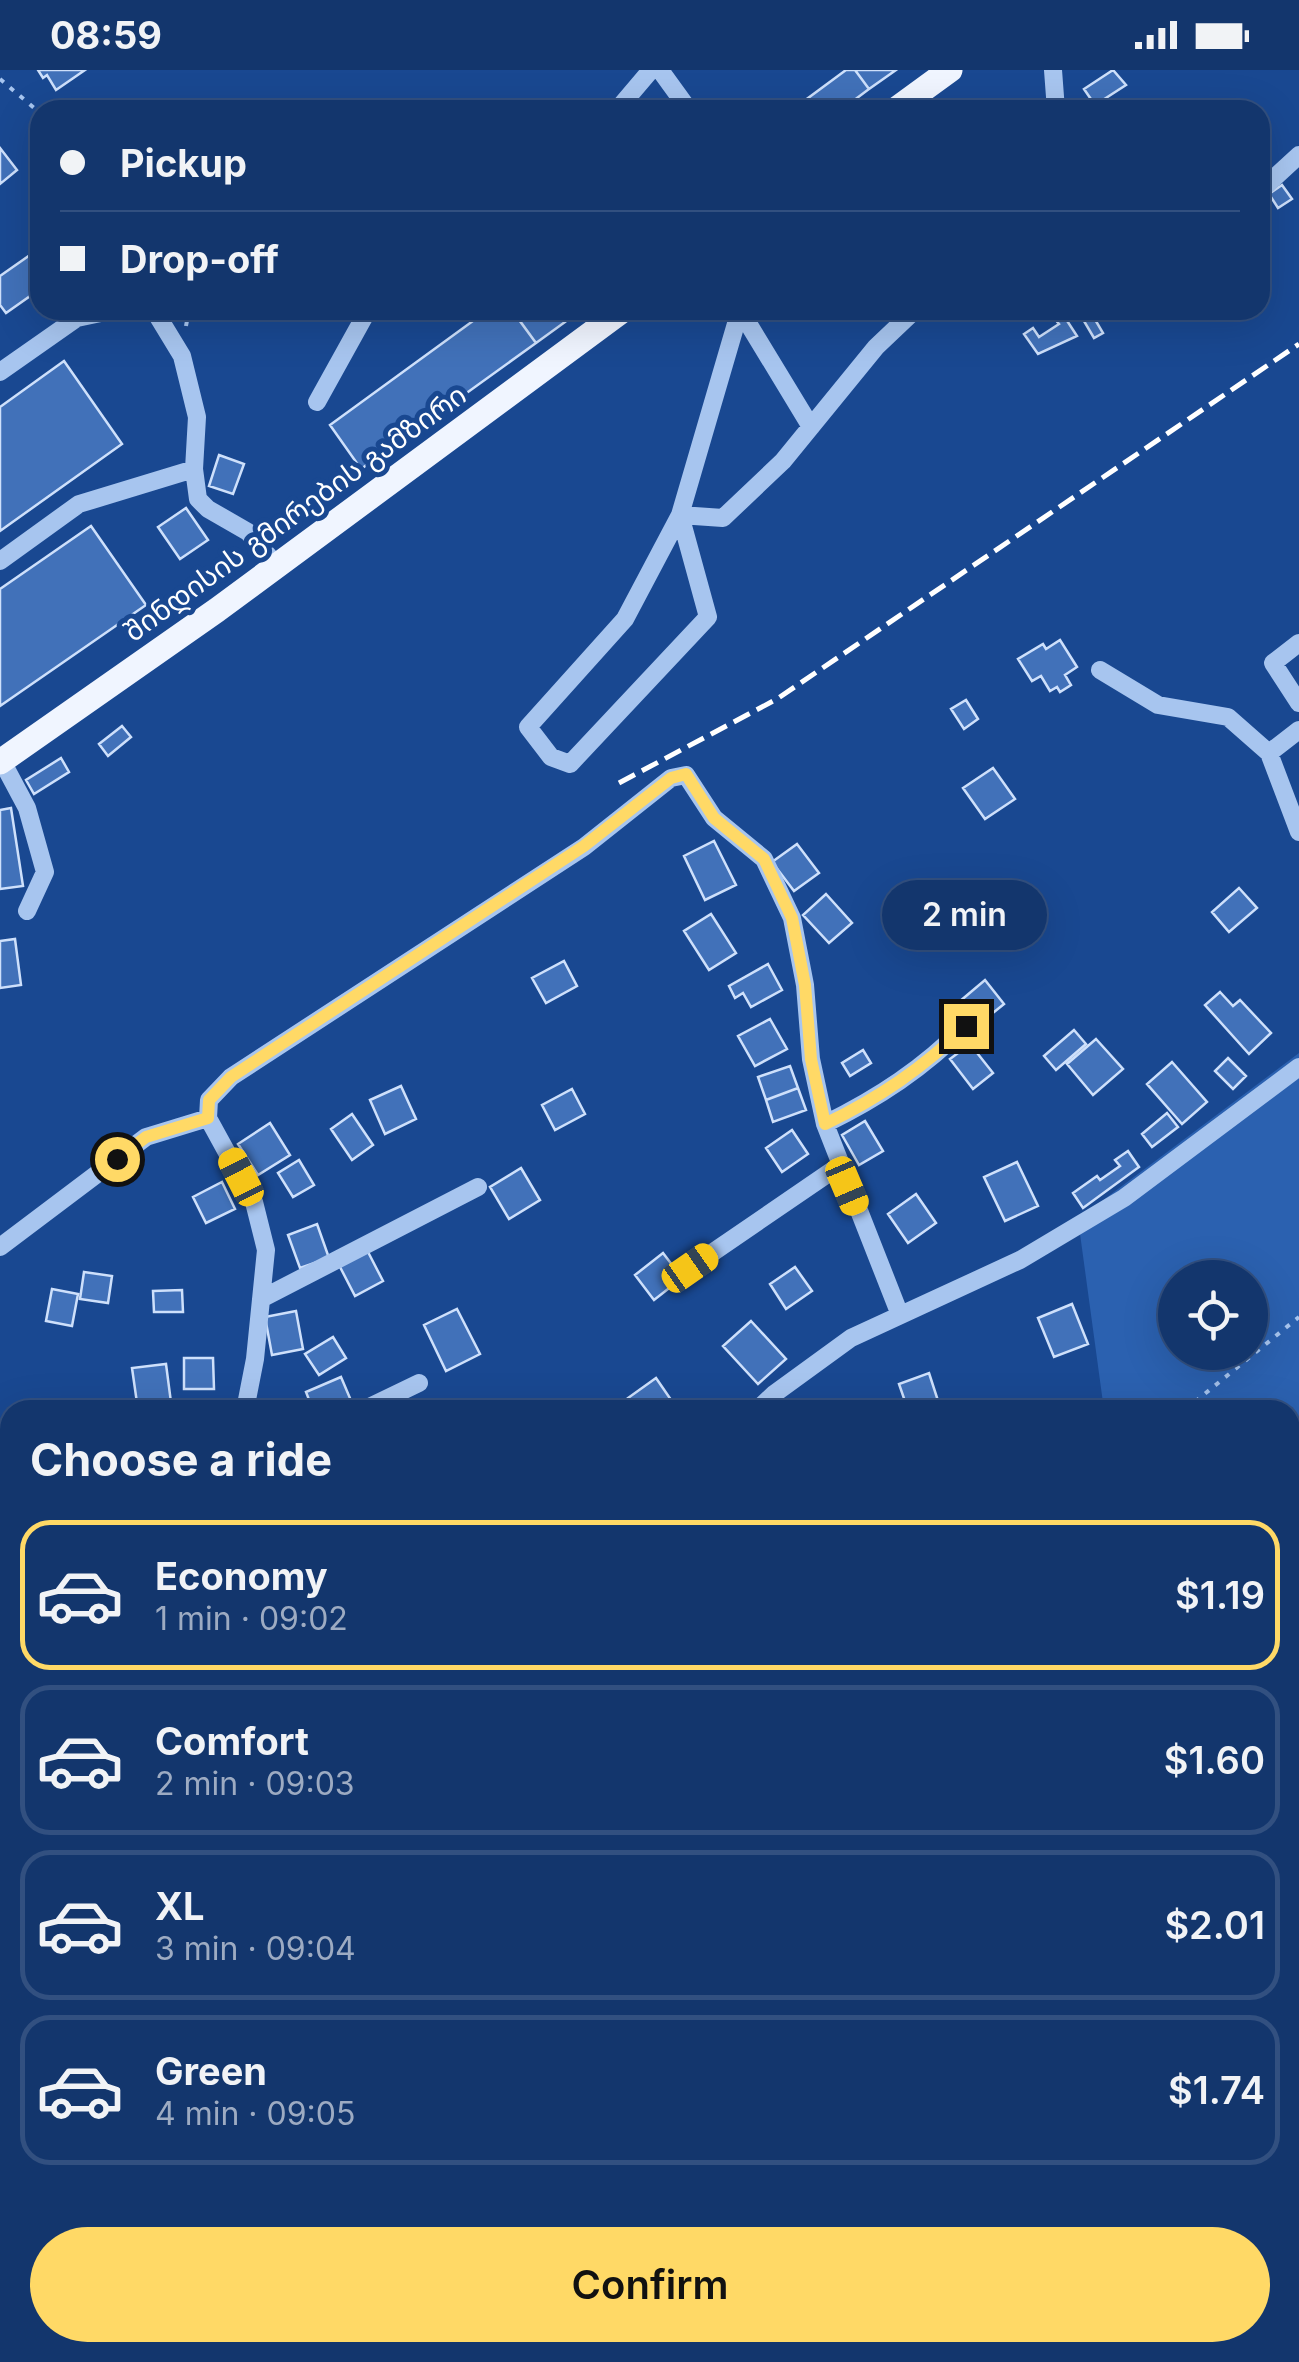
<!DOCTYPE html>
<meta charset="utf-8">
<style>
body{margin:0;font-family:Inter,"Noto Sans Georgian",sans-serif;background:#1c3e72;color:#f1f3f6;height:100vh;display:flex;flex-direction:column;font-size:38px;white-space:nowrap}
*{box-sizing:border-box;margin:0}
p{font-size:32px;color:#9dabc2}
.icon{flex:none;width:55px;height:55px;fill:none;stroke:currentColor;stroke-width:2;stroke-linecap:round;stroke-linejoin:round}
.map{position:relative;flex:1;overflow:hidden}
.side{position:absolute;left:0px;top:1330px;width:1300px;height:962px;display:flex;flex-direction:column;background:#13366d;border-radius:30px 30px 0 0;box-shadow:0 10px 40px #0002,0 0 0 2px #325080}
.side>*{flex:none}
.banner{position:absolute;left:30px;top:30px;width:1240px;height:220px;border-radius:30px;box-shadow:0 10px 40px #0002,0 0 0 2px #325080;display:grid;align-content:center;height:220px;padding:0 30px;background:#13366d}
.buttons{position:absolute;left:1158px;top:1190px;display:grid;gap:20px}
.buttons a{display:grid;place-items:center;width:110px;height:110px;border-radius:50%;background:#13366d;box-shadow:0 10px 40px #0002,0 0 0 2px #325080;font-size:50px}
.end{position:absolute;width:45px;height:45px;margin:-22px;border:12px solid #ffd966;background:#111;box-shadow:0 0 0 5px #111}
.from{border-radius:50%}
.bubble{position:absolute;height:70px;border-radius:35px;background:#13366d;box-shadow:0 10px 40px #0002,0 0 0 2px #325080;font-size:32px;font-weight:600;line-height:70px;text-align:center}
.car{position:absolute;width:30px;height:60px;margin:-30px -15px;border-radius:12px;box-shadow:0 0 8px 2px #0007;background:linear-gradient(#f5c518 24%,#345 0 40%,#f5c518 0 76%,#345 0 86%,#f5c518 0)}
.banner b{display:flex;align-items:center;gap:35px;height:95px;font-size:38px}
.banner b+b{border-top:2px solid #325080}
.banner i{width:25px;height:25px;background:#f1f3f6}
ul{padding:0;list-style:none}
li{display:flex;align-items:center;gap:30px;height:150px;margin:0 20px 15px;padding:0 10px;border:5px solid #325080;border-radius:30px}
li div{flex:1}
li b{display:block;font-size:38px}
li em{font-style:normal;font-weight:600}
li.on{border-color:#ffd966}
li>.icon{width:90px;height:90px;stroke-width:1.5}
h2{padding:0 30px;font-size:45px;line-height:120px}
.cta{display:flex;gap:20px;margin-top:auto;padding:20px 30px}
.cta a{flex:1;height:115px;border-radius:60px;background:#ffd966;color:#111;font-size:40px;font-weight:600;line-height:115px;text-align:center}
.status{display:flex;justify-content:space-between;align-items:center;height:70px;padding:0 50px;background:#13366d;direction:ltr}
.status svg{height:28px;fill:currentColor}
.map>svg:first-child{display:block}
.green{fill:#2b61b0;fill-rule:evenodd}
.building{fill:#4171b9;stroke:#cee0fb;stroke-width:2.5}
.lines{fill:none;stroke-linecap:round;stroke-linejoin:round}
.path{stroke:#a7c5ef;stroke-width:4;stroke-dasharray:5 8;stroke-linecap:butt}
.minor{stroke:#a7c5ef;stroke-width:18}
.major{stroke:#f0f5ff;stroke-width:25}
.rail{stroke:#fff;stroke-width:5;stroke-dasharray:18 8;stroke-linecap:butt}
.route{stroke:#ffd966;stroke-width:12}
.labels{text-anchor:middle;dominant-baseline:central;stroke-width:10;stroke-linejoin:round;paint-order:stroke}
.street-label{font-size:28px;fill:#fff;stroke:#194891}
</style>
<div class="status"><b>08:59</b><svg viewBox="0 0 49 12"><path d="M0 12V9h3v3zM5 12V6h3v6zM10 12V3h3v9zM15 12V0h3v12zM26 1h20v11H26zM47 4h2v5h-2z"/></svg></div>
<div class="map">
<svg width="1299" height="2292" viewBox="0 0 1299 2292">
<rect width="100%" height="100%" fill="#194891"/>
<path class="green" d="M1299 983V2292H709L706 2283 1290 2282V1340H1104L1078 1149ZM1175 1208H1250V1282H1175Z
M10 1643V1871L0 1870V1647Z
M653 2282 655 2292H326L323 2283Z"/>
<path class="building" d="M38 0H85L56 20 47 5 43 8Z
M846 0H855L869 19 841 40H799L796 37Z
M855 0H896L869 19Z
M1113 0 1126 15 1095 35 1084 19Z
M0 78 17 100 0 114Z
M1282 115 1292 129 1278 138 1269 124Z
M40 178V219L6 243 0 235V206Z
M488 240H512L536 273 361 399 330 355Z
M519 240H556L565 252 536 273 514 243Z
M1090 241 1103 263 1094 268 1081 246Z
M1062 243 1077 266 1038 284 1024 264 1033 258 1039 267 1059 254 1054 248Z
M64 291 122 374 0 461V337Z
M219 385 244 394 233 424 209 416Z
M186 438 208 470 180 489 158 457Z
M91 456 146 535 0 636V519Z
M1060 570 1077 597 1065 605 1071 615 1060 622 1057 617 1050 621 1041 606 1032 611 1018 589 1043 574 1046 579Z
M966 630 978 649 964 659 951 639Z
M122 656 131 667 108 686 99 674Z
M61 688 69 702 34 724 26 710Z
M993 698 1015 729 985 749 963 718Z
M11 738 23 816 0 819V740Z
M714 771 736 815 705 830 684 786Z
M797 774 819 803 794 821 772 792Z
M1239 818 1257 838 1229 862 1212 842Z
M826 824 852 853 829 873 803 845Z
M711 844 736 883 709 900 684 861Z
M15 869 21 915 0 918V871Z
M564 891 577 916 546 933 532 908Z
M768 894 782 920 751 937 743 923 735 928 729 916Z
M985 910 1004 934 978 955 959 932Z
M1220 922 1233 936 1240 930 1271 963 1249 984 1205 935Z
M770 949 787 979 755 996 738 966Z
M1074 960 1086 974 1056 1000 1044 986Z
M1096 969 1123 999 1093 1025 1067 994Z
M970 974 993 1003 973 1019 950 989Z
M863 980 871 993 850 1006 842 993Z
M1228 988 1246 1006 1233 1019 1215 1001Z
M1172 992 1207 1032 1182 1054 1147 1014Z
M790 996 798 1018 766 1030 758 1007Z
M401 1016 416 1049 385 1064 370 1030Z
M798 1018 806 1040 773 1052 766 1030Z
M572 1019 585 1044 555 1060 542 1035Z
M1167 1043 1178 1057 1152 1077 1142 1064Z
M352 1044 373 1075 352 1090 331 1059Z
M865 1051 883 1081 859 1095 842 1065Z
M270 1053 290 1085 258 1105 238 1074Z
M792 1060 808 1084 782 1102 766 1078Z
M1128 1081 1139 1097 1083 1138 1073 1123 1097 1106 1100 1110 1120 1096 1115 1090Z
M299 1090 314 1115 293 1127 278 1103Z
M1017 1092 1038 1136 1005 1151 984 1107Z
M521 1098 540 1130 509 1149 490 1117Z
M222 1112 235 1139 206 1153 193 1127Z
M916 1124 936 1153 908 1173 888 1144Z
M317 1154 329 1188 300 1198 288 1165Z
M367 1180 383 1211 355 1226 339 1195Z
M663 1183 682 1208 654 1230 635 1205Z
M795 1197 812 1221 786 1239 770 1214Z
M84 1202 112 1206 108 1233 80 1229Z
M52 1219 78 1224 72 1256 46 1251Z
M182 1220 183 1242H154L153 1221Z
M1072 1234 1088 1274 1054 1287 1038 1248Z
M457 1239 480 1284 446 1301 424 1255Z
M296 1241 303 1279 272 1285 265 1247Z
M751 1251 786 1289 758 1314 723 1276Z
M333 1267 346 1288 319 1305 305 1284Z
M184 1288H213L214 1319H184Z
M166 1294 172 1340H138L132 1298Z
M929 1303 941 1340H908L899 1314Z
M341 1307 355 1340H313L306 1322Z
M656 1308 678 1340H636L628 1328Z
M7 1608 10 1643 0 1644V1609Z
M147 2282H162L168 2292H130Z"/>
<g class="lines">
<path class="path" d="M0 9 40 43
M186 256 189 240
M1185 1340 1299 1247
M0 1804 10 1796
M390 2292 396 2282"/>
<path class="minor" d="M660 0 689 40
M1053 0 1056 40
M617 40 651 0
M1260 121 1299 85
M154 240 182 286 197 347 194 399 198 429 208 439 248 462 277 496
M740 240 811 357
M0 302 77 248 115 240
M317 332 368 240
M680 445 708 547 570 694 551 687 528 657 625 549 680 445 740 240
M680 445 723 448 783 391 876 277 915 240
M0 491 79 434 194 399
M1299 573 1273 593 1299 633
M1100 600 1158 635 1228 647 1269 683
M1299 660 1269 683 1299 762
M2 691 27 738 45 802 27 841
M825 1054C878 1028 924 998 966 955
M0 1177 146 1067 208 1048
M690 1198 839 1096
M261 1229 478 1117
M245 1340 255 1289 266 1180 254 1132 208 1048 209 1030 231 1007 584 777 671 708 686 705 714 748 764 789 792 848 805 915 811 989 825 1054 900 1245
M363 1340 419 1313
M757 1340 774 1324 851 1268 1020 1190 1124 1128 1299 997
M0 1549H10
M0 1664 10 1660
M0 1975 10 1946
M0 2089 10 2087
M706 2282 709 2292
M1232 2282 1235 2292
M3 2292 14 2282"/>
<path class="major" d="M895 40 950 0
M0 692 217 540 623 240"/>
<path class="rail" d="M619 713 777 629 1299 274"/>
</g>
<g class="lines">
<path class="route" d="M117 1089 146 1067 208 1048 209 1030 231 1007 584 776 671 708 686 704 714 748 764 789 792 848 805 915 811 989 825 1054C879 1028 923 998 966 956"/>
</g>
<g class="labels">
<g class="street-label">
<text transform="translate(295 443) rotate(-36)">შინდისის გმირების გამზირი</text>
</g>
</g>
</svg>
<div class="buttons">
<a><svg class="icon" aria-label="locate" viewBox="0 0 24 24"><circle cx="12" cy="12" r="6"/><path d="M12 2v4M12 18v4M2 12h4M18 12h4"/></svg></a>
</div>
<i class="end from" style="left:117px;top:1089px"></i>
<i class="end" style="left:966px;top:956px"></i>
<div class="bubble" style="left:882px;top:810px;width:165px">2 min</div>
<i class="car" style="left:241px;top:1107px;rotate:333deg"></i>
<i class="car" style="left:847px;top:1116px;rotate:157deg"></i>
<i class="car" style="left:690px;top:1198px;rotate:55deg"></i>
<div class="banner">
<b><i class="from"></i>Pickup</b>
<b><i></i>Drop-off</b>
</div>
<section class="side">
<h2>Choose a ride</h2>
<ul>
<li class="on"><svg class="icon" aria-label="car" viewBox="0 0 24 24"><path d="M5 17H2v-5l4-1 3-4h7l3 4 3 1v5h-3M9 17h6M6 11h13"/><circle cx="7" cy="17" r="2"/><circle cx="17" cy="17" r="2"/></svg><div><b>Economy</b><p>1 min · 09:02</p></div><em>$1.19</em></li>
<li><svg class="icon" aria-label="car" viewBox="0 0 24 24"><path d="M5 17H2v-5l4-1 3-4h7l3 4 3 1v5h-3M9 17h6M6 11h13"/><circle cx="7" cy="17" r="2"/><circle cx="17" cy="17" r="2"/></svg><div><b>Comfort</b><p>2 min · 09:03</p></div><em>$1.60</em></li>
<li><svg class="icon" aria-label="car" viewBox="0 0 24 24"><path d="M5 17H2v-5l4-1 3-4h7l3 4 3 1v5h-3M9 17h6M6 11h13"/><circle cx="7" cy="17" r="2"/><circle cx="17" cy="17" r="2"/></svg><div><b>XL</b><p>3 min · 09:04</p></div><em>$2.01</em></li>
<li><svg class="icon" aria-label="car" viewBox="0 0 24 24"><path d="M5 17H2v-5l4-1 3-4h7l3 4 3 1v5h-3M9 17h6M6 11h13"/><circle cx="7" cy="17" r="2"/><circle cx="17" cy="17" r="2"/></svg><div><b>Green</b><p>4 min · 09:05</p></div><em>$1.74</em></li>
</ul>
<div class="cta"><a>Confirm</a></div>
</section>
</div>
